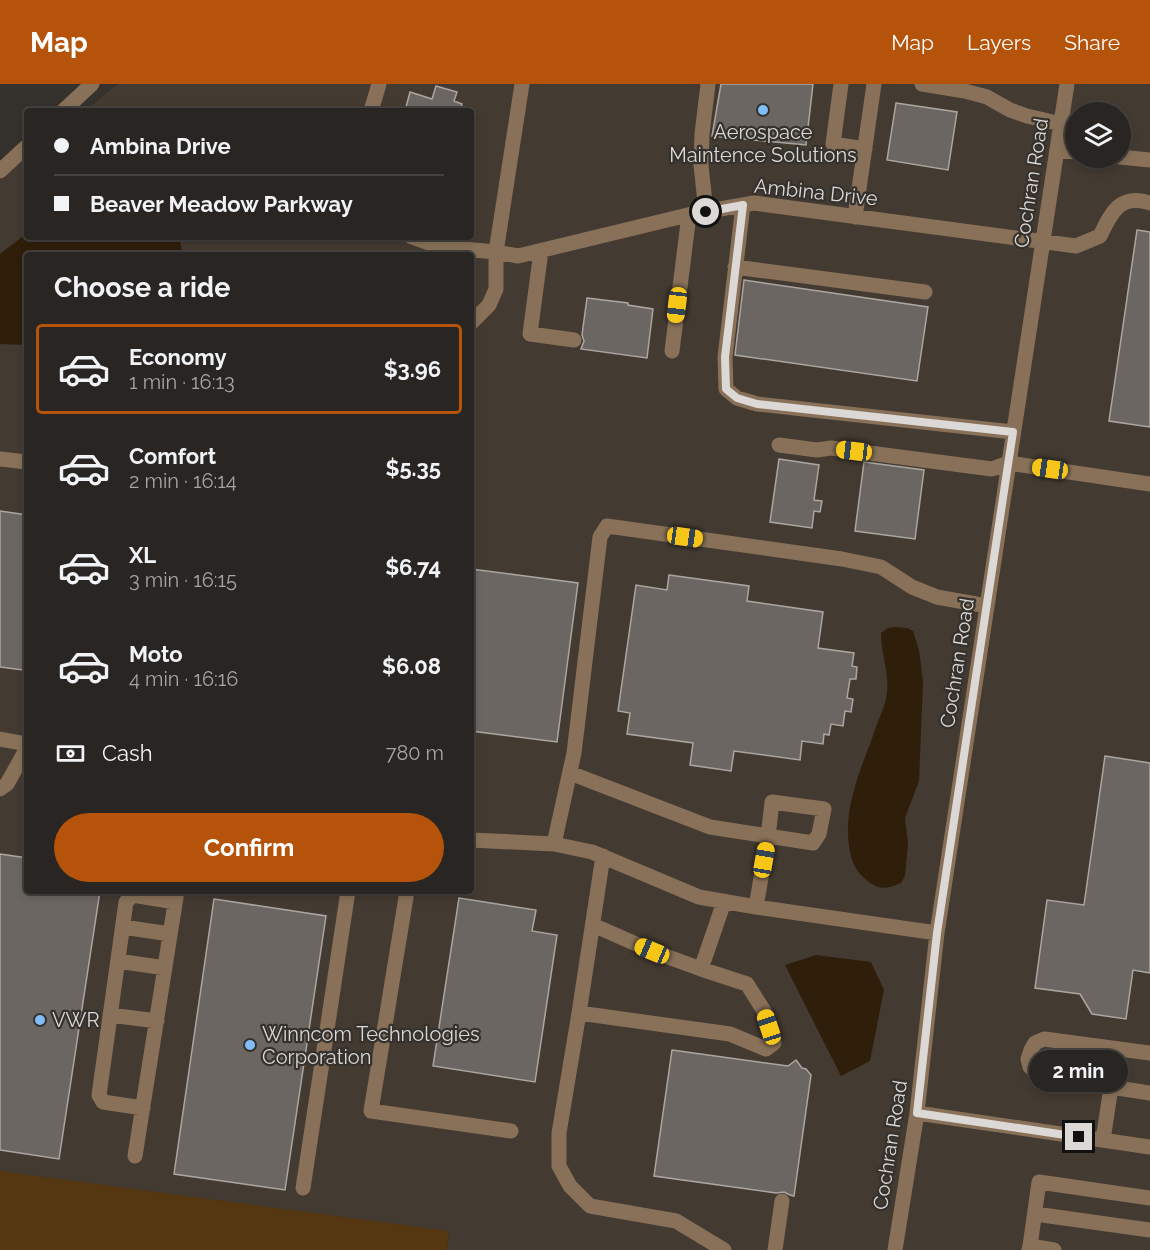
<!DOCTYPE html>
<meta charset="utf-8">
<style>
body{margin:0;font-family:Raleway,sans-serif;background:#302d2a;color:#f1f3f6;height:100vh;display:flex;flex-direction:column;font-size:22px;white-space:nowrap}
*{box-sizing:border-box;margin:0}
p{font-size:20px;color:#a5a5a5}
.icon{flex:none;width:33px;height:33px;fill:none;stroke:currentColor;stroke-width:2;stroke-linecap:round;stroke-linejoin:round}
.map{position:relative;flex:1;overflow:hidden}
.details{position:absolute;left:24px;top:168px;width:450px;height:642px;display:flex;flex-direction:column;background:#282522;border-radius:6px;box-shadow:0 3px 9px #0003,0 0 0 2px #444240}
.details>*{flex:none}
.guide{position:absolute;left:24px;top:24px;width:450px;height:132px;border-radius:6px;box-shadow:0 3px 9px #0003,0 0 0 2px #444240;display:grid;align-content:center;height:132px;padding:0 30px;background:#282522}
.controls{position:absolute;left:1065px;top:18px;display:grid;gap:12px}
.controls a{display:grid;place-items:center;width:66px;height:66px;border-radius:50%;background:#282522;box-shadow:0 3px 9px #0003,0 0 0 2px #444240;font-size:30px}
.end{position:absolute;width:27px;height:27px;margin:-14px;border:8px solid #dbd8d6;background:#111;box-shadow:0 0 0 3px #111}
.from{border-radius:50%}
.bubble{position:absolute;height:42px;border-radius:21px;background:#282522;box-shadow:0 3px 9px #0003,0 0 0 2px #444240;font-size:20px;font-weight:700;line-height:42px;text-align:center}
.car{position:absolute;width:18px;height:36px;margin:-18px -9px;border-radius:8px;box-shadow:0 0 4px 2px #0007;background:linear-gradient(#f5c518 24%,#345 0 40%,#f5c518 0 76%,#345 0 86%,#f5c518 0)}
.guide b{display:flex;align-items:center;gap:21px;height:57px;font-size:22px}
.guide b+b{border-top:2px solid #444240}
.guide i{width:15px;height:15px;background:#f1f3f6}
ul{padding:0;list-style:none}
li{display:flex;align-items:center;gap:18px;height:90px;margin:0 12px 9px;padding:0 18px;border:3px solid transparent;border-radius:6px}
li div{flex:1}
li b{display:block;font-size:22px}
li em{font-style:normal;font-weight:700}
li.active{border-color:#b45309}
li>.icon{width:54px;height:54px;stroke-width:1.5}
h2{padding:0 30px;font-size:27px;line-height:72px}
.pay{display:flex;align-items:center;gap:15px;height:66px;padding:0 30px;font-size:22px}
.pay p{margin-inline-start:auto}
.primary-button{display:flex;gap:12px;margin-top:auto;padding:12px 30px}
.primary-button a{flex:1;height:69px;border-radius:36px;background:#b45309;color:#fff;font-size:24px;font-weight:700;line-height:69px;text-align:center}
header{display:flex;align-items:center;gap:36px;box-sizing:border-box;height:84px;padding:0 30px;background:#b45309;color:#fff}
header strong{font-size:28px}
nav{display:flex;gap:33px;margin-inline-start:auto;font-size:21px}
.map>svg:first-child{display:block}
.built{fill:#433a31;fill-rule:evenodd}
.green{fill:#553811}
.water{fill:#2f1f0a}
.building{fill:#6b6661;stroke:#aba6a1;stroke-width:1.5}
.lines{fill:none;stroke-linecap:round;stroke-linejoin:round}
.minor{stroke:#887158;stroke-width:15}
.route{stroke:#dbd8d6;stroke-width:8}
.poi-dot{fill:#80bdfa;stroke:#35312d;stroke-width:2}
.labels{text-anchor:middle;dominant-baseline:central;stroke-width:4.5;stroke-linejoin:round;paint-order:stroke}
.poi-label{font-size:20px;fill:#dbd8d6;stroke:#35312d;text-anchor:start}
.street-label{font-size:20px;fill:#dbd8d6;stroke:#35312d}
</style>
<header>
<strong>Map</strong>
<nav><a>Map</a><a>Layers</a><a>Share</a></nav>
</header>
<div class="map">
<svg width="1150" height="1166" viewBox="0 0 1150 1166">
<rect width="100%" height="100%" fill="#35312d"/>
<path class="built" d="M118 0H1150V1166H447L449 1147 0 1087V95L27 73V153H471V27H85ZM1076 28H1120V74H1076ZM27 171H471V807H27Z"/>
<path class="green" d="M0 1087 449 1147 447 1166H0Z"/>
<path class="water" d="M27 149V153H179L183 171H27V261L0 260V170Z
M895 543 907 544 913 547 919 566 923 598 919 697 905 734 908 759 905 792 901 799C885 806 878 806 864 794 854 785 851 775 849 762 843 720 863 681 876 643 880 632 886 620 887 608 889 587 881 570 881 549L888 544Z
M816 871 871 878 884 906 870 977 841 992 785 881Z"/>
<path class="building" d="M721 0H813L806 61 712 52Z
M436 2 457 8 454 17 462 20 460 27H405L410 8 432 15Z
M896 19 957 28 948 86 887 76Z
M1137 146 1150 148V343L1109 337Z
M744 196 928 223 917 297 735 271Z
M587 214 628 219V221L653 225 647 274 581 265 584 257 582 251Z
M779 375 819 381 814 416 822 417 820 428 814 427 812 444 770 438Z
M864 378 924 386 915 455 855 447Z
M0 427 27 431V565L23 586 0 583Z
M471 485 578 499 557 658 471 647Z
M669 491 749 502 747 517 823 528 818 564 854 569 852 582 857 583 856 595H850L847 614 853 615 851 628 845 627 843 642 831 640 829 651 824 650 823 660 802 657 800 676 734 667 731 687 690 681 693 659 627 650 630 629 618 627 636 501 667 506Z
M1105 672 1150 679V889L1133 886 1126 935 1092 930 1080 910 1035 904 1047 816 1084 821Z
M0 770 27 774V807H100L59 1075 0 1066Z
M459 814 536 826 532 847 557 851 535 998 433 982Z
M214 815 326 832 285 1106 174 1090Z
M672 966 788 982 796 976 802 984 806 985 811 991 794 1112 790 1111 784 1108 776 1109 654 1092Z"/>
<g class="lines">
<path class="minor" d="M841 0 833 60 865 65
M922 0 965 7 987 13 1010 26 1027 32 1061 40
M63 27 92 0
M371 27 379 0
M1057 66 1076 68
M1120 73 1150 76
M0 87 27 62
M743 121 725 273 726 305 737 314 757 320 1013 348
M706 128 701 81 702 50 708 0
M855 133 874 0
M412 153 440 163 496 168 518 172 692 130 754 119 1076 162 1100 152C1111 129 1120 109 1150 119
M541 167 530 250 574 256
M735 183 925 208
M471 239 489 221 496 205V168L522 0
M672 267 689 131
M779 361 817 366 831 364 992 385 1008 379 1150 400
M0 375 27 378
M0 655 27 660
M570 689 710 743 813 759 819 750 824 725 772 718 768 753 756 823
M0 705 7 700 27 664
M471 756 554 760 592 768 699 813 756 823 937 849
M554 760 574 669 600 453 607 442 842 475 881 483 912 503 937 513 987 522
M603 772 579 929 730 950 766 965 774 959 764 927 747 900 701 885 724 818
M407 807 371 1027 511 1047
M593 841 652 867 701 885
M123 843 170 850
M118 877 165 884
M579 929 559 1049V1082L570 1102 590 1122 676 1137 724 1166
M110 931 157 937
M1111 1003 1150 1009
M143 1024 103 1018 99 1011 126 818 133 811 175 818
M917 1029 1150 1063
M1103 1056 1111 1003 1040 991 1030 983 1028 975 1031 966 1035 959 1044 955 1150 969
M135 1072 177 807
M303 1104 348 807
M1035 1130 1150 1146
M1030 1162 1039 1098 1150 1114
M775 1166 782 1117
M895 1166 917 1029 937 849 1067 0
M1029 1166 1030 1162 1054 1166"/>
</g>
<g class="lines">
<path class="route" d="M706 128 743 121 725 273 726 305 737 314 757 320 1013 348 937 849 917 1029 1079 1053"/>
</g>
<g class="poi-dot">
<circle cx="763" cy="26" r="6"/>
<circle cx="40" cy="936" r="6"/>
<circle cx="250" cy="961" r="6"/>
</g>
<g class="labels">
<g class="poi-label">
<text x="763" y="48" text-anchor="middle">Aerospace<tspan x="763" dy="23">Maintence Solutions</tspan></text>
<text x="52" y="936">VWR</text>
<text x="262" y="950">Winncom Technologies<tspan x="262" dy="23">Corporation</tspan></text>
</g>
<g class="street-label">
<text transform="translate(1031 99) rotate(-81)">Cochran Road</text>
<text transform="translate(816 108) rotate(6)">Ambina Drive</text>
<text transform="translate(957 579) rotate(-81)">Cochran Road</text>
<text transform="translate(890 1061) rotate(-81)">Cochran Road</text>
</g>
</g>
</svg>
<div class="controls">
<a><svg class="icon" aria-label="layers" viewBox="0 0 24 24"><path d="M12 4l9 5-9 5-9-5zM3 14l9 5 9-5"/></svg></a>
</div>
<i class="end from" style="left:706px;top:128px"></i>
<i class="end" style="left:1079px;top:1053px"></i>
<div class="bubble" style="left:1029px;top:966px;width:99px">2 min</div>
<i class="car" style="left:677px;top:221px;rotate:187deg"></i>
<i class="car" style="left:854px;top:367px;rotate:277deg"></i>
<i class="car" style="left:1050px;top:385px;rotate:278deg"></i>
<i class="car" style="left:685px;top:453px;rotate:98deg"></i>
<i class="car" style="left:764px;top:776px;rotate:10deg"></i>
<i class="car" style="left:652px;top:867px;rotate:293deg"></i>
<i class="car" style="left:769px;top:943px;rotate:342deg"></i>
<div class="guide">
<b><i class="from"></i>Ambina Drive</b>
<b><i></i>Beaver Meadow Parkway</b>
</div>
<section class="details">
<h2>Choose a ride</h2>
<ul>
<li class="active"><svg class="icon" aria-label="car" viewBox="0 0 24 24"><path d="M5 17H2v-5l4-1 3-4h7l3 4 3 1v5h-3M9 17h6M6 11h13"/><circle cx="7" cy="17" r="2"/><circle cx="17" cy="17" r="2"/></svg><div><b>Economy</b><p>1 min · 16:13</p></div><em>$3.96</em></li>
<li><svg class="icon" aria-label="car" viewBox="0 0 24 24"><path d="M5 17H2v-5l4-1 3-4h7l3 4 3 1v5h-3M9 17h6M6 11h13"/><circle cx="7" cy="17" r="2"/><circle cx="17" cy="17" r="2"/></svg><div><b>Comfort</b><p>2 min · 16:14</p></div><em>$5.35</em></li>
<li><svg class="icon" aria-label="car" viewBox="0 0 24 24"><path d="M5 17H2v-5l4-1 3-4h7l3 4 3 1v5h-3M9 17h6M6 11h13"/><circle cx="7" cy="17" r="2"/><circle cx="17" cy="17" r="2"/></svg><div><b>XL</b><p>3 min · 16:15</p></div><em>$6.74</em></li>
<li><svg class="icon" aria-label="car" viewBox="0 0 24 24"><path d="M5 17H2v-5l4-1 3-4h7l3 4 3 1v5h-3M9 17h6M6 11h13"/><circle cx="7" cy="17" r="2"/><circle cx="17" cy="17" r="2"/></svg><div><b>Moto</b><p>4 min · 16:16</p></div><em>$6.08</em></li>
</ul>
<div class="pay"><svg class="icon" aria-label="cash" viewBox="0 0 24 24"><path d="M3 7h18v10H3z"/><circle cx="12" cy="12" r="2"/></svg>Cash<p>780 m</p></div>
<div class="primary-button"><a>Confirm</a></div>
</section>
</div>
